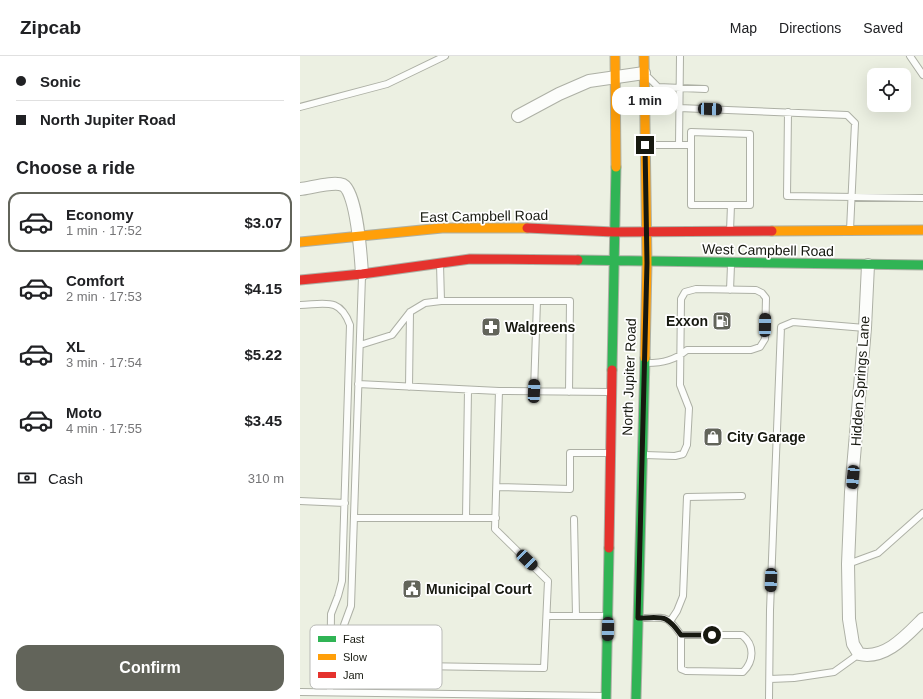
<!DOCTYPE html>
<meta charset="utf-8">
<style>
body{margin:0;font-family:Helvetica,sans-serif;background:#f2f2f2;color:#202124;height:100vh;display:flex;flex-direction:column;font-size:15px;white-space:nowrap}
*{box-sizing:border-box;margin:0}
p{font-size:13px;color:#757577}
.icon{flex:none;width:22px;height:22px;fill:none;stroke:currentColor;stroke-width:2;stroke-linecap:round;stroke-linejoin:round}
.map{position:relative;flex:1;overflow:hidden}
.details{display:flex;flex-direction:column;background:#fff;width:300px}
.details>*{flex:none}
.banner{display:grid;align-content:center;height:88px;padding:0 16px;background:#fff}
.tools{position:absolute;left:567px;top:12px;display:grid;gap:8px}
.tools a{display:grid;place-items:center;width:44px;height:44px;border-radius:8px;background:#fff;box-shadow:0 4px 16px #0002;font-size:20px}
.end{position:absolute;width:18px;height:18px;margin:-9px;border:5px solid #171910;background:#fff;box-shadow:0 0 0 2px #fff}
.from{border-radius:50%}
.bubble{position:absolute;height:28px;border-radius:12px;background:#fff;box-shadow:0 4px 16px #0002;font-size:13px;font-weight:600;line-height:28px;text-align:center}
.car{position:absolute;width:12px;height:24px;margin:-12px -6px;border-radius:5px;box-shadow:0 0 3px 1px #0007;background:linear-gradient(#222 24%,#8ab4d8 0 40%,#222 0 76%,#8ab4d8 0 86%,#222 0)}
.banner b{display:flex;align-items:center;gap:14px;height:38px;font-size:15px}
.banner b+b{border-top:1px solid #e0e0e0}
.banner i{width:10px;height:10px;background:#202124}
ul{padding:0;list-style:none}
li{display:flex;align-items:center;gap:12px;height:60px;margin:0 8px 6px;padding:0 8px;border:2px solid transparent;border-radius:12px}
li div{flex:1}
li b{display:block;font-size:15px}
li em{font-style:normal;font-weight:600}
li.active{border-color:#62645a}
li>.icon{width:36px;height:36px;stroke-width:1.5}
h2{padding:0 16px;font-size:18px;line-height:48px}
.pay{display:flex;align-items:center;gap:10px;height:44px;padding:0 16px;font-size:15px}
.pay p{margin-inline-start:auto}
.cta{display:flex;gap:8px;margin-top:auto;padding:8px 16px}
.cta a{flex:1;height:46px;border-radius:12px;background:#62645a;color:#fff;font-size:16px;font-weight:600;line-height:46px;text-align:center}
header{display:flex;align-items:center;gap:24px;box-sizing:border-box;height:56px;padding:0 20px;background:#fff;border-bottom:1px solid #e0e0e0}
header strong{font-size:19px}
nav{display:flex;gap:22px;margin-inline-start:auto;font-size:14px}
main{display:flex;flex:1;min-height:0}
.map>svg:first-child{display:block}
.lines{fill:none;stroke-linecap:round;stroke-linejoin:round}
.lane-casing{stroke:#adb0a5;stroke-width:8}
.street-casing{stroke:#adb0a5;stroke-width:14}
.fast-casing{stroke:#adb0a5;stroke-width:11}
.slow-casing{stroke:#adb0a5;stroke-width:11}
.jam-casing{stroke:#adb0a5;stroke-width:11}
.lane{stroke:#fcfdfb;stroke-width:6}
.street{stroke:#fcfdfb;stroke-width:12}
.fast{stroke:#30b455;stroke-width:9}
.slow{stroke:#ff9f0a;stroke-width:9}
.jam{stroke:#e5322d;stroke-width:9}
.route{stroke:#171910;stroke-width:5}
.labels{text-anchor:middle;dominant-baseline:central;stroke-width:3.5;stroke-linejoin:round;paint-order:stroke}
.street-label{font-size:14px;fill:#171910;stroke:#fff}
.poi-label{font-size:14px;font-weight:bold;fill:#171910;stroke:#fff;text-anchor:start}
.key{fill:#fff;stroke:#b9bab7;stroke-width:1}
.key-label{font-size:11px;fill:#171910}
</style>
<header>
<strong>Zipcab</strong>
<nav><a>Map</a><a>Directions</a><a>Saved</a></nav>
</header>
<main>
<section class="details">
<div class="banner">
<b><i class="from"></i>Sonic</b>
<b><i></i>North Jupiter Road</b>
</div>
<h2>Choose a ride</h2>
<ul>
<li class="active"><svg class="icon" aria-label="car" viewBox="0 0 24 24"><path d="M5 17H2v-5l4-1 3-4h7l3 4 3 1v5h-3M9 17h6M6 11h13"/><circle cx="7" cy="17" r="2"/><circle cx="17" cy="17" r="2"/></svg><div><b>Economy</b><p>1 min · 17:52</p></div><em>$3.07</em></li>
<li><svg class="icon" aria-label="car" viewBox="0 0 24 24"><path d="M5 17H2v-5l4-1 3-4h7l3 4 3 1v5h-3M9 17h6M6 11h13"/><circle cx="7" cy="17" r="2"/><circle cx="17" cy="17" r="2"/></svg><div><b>Comfort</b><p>2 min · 17:53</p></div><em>$4.15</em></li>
<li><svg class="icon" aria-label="car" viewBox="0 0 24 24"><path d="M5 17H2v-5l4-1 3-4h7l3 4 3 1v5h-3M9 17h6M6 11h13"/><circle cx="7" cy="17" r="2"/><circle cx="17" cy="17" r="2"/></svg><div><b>XL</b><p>3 min · 17:54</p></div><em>$5.22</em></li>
<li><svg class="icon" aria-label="car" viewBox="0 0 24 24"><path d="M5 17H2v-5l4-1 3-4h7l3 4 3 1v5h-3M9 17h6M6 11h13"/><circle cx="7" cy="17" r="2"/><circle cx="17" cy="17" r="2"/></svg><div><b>Moto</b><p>4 min · 17:55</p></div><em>$3.45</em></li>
</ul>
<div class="pay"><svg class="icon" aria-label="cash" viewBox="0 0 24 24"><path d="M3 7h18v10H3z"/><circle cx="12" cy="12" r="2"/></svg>Cash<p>310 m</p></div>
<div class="cta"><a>Confirm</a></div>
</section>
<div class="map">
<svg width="623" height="643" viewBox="0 0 623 643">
<rect width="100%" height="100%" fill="#ecf0e2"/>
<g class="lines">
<defs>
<path id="lane" d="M610 0 623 19
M349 22 358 31 405 33
M0 51 87 28 145 0
M379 52 547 59 555 67 550 174
M488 56 487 140 623 142
M348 89H391V149H450V78L391 76V89
M379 89 380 0
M430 175 431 149
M430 234 431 209
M141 245H270L269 336
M0 249C25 248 40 241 50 269L42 525 38 540 31 558 30 636
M60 289 92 279 110 256 125 247 141 245 140 208
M58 328 199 335 195 473 248 525 244 612 58 609 46 603 44 569 51 550 62 220
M109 331 110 256
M199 335 309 336
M234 335 237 245
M345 399 375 400 383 398 387 389 389 352 380 329 381 243 385 236 396 233 456 234 462 237 466 242 465 283 460 291 451 294H387C375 304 363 307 347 307
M197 431 270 433V397H309
M0 445 45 447
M54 462H196
M166 462 168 334
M274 463 276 560
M548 508 578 497 623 457
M247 560H305
M341 562C366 562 366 558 381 579H442C455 589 454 605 443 616L386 615 381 613V579
M371 564 377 555 383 540 387 441 442 440
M470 623 494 622 534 616 559 598
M0 636 304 640
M469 643 470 554 481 271 493 266 565 272"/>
<path id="street" d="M218 60 259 38 289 25 344 17
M0 133C10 132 34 125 43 129 57 136 61 202 62 218
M568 209 565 272 551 436 548 508 549 563 553 588 559 598C585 604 606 580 623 563"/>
<path id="fast" d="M278 204 623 209
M312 314 316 111
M306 643 309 492
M336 643 345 302"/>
<path id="slow" d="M315 0 316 111
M344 0 347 207 345 302
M472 175 623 174
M0 186 142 172H227"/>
<path id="jam" d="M227 172 314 176 472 175
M0 224 62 218 170 203 278 204
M309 492 312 314"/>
</defs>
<use href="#lane" class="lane-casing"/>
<use href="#street" class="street-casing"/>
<use href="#fast" class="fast-casing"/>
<use href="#slow" class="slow-casing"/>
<use href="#jam" class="jam-casing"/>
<use href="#lane" class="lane"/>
<use href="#street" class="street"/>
<use href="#fast" class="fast"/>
<use href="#slow" class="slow"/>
<use href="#jam" class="jam"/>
</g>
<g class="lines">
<path class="route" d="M345 89 347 207 338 562C363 562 365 557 381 579H412"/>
</g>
<defs>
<symbol id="fuel-square" viewBox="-11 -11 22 22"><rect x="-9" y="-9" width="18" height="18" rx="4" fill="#62645a" stroke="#fff"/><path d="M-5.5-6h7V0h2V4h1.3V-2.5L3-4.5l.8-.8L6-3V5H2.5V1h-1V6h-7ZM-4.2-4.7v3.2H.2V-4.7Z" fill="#fff"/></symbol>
<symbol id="pharmacy-square" viewBox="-11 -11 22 22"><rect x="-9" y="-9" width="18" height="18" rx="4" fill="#62645a" stroke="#fff"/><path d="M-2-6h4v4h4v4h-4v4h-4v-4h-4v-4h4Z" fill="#fff"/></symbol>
<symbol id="shop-square" viewBox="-11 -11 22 22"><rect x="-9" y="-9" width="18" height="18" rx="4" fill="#62645a" stroke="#fff"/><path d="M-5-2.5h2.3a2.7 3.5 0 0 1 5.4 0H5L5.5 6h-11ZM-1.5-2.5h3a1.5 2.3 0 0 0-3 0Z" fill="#fff"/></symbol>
<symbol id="civic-square" viewBox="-11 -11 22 22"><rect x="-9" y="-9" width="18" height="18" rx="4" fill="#62645a" stroke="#fff"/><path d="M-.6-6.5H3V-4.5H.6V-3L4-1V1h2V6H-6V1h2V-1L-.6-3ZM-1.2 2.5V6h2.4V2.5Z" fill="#fff"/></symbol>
</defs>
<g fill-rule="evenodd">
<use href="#fuel-square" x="411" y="254" width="22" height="22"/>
<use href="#pharmacy-square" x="180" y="260" width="22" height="22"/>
<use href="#shop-square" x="402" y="370" width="22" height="22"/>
<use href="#civic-square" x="101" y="522" width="22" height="22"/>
</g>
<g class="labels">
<g class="street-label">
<text transform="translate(184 160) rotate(-1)">East Campbell Road</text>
<text transform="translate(468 194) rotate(1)">West Campbell Road</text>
<text transform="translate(329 321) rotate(-88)">North Jupiter Road</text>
<text transform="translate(560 325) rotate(-86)">Hidden Springs Lane</text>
</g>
<g class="poi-label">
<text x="408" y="265" text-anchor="end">Exxon</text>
<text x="205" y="271">Walgreens</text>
<text x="427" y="381">City Garage</text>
<text x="126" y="533">Municipal Court</text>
</g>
</g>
<rect x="10" y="569" width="132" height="64" rx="6" class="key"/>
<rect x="18" y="580" width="18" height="6" fill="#30b455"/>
<rect x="18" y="598" width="18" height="6" fill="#ff9f0a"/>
<rect x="18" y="616" width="18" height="6" fill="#e5322d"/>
<g class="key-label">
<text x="43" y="587">Fast</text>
<text x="43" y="605">Slow</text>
<text x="43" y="623">Jam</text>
</g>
</svg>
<div class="tools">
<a><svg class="icon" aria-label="locate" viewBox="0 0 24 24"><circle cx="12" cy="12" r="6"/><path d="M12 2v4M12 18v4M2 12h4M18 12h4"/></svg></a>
</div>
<i class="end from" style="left:412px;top:579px"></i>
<i class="end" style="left:345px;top:89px"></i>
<div class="bubble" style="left:312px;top:31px;width:66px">1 min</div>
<i class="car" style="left:410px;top:53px;rotate:92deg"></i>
<i class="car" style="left:465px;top:269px;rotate:1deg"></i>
<i class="car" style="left:234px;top:335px;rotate:2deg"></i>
<i class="car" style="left:553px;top:421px;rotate:185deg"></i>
<i class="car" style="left:227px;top:504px;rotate:134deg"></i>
<i class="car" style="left:471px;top:524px;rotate:182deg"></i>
<i class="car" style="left:308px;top:573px;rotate:181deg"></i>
</div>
</main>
